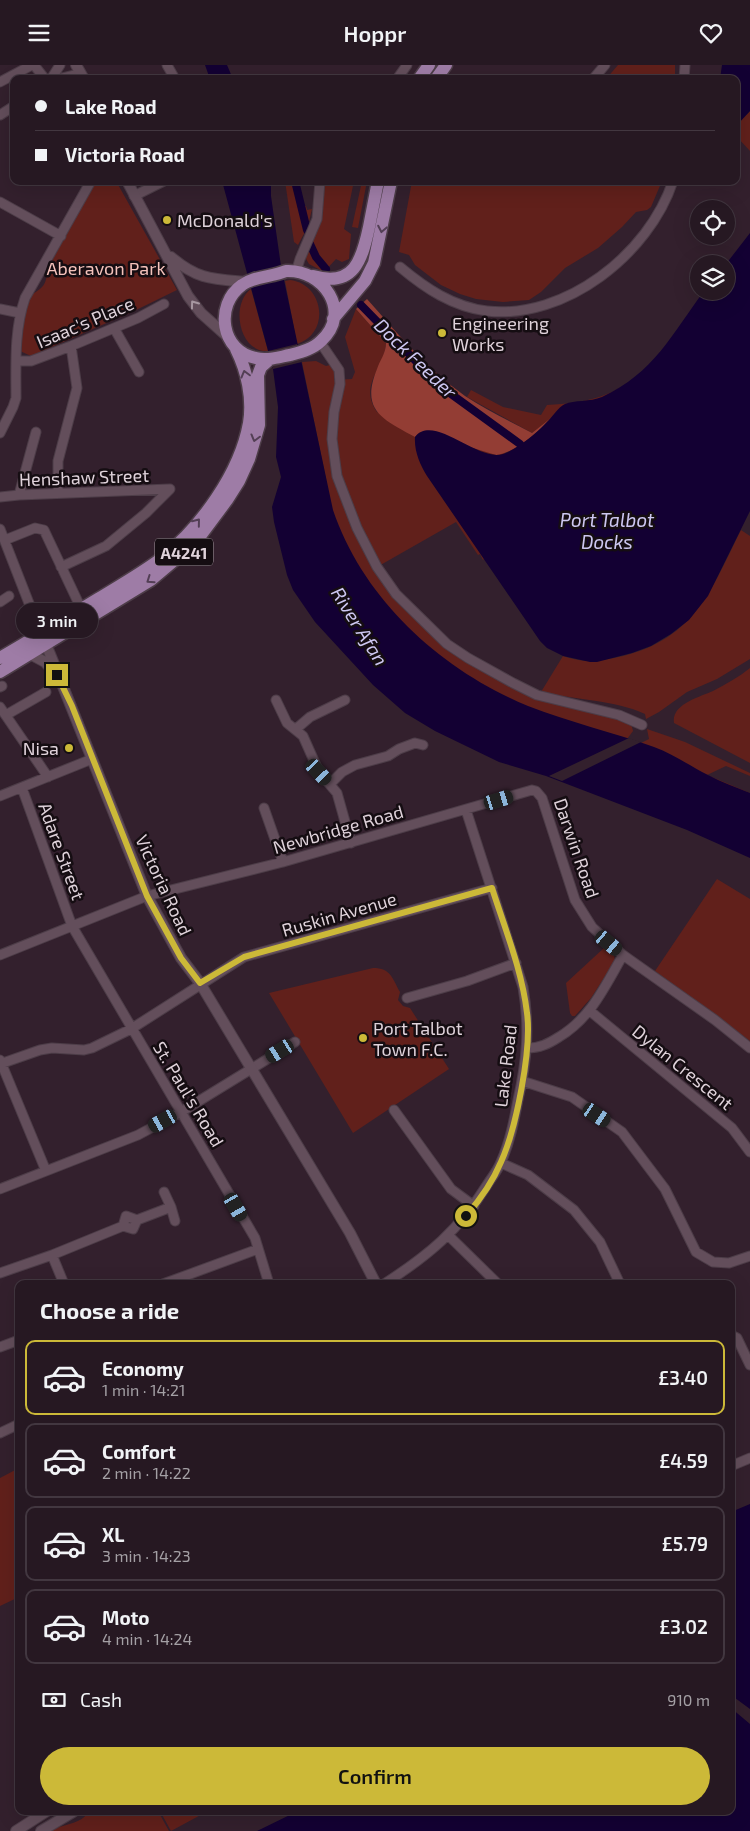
<!DOCTYPE html>
<meta charset="utf-8">
<style>
body{margin:0;font-family:"Exo 2",sans-serif;background:#32252f;color:#f1f3f6;height:100vh;display:flex;flex-direction:column;font-size:19px;white-space:nowrap}
*{box-sizing:border-box;margin:0}
p{font-size:16px;color:#a4a0a5}
.icon{flex:none;width:28px;height:28px;fill:none;stroke:currentColor;stroke-width:2;stroke-linecap:round;stroke-linejoin:round}
.map{position:relative;flex:1;overflow:hidden}
.drawer{position:absolute;left:15px;top:1215px;width:720px;height:535px;display:flex;flex-direction:column;background:#261822;border-radius:10px;box-shadow:0 5px 20px #0002,0 0 0 1px #423740}
.drawer>*{flex:none}
.banner{position:absolute;left:10px;top:10px;width:730px;height:110px;border-radius:10px;box-shadow:0 5px 20px #0002,0 0 0 1px #423740;display:grid;align-content:center;height:110px;padding:0 25px;background:#261822}
.tools{position:absolute;left:690px;top:135px;display:grid;gap:10px}
.tools a{display:grid;place-items:center;width:45px;height:45px;border-radius:50%;background:#261822;box-shadow:0 5px 20px #0002,0 0 0 1px #423740;font-size:25px}
.end{position:absolute;width:22px;height:22px;margin:-11px;border:6px solid #ccb938;background:#111;box-shadow:0 0 0 2px #111}
.from{border-radius:50%}
.bubble{position:absolute;height:35px;border-radius:18px;background:#261822;box-shadow:0 5px 20px #0002,0 0 0 1px #423740;font-size:16px;font-weight:600;line-height:35px;text-align:center}
.car{position:absolute;width:15px;height:30px;margin:-15px -8px;border-radius:6px;box-shadow:0 0 4px 1px #0007;background:linear-gradient(#222 24%,#8ab4d8 0 40%,#222 0 76%,#8ab4d8 0 86%,#222 0)}
.banner b{display:flex;align-items:center;gap:18px;height:48px;font-size:19px}
.banner b+b{border-top:1px solid #423740}
.banner i{width:12px;height:12px;background:#f1f3f6}
ul{padding:0;list-style:none}
li{display:flex;align-items:center;gap:15px;height:75px;margin:0 10px 8px;padding:0 15px;border:2px solid #423740;border-radius:10px}
li div{flex:1}
li b{display:block;font-size:19px}
li em{font-style:normal;font-weight:600}
li.active{border-color:#ccb938}
li>.icon{width:45px;height:45px;stroke-width:1.5}
h2{padding:0 25px;font-size:22px;line-height:60px}
.pay{display:flex;align-items:center;gap:12px;height:55px;padding:0 25px;font-size:19px}
.pay p{margin-inline-start:auto}
.button{display:flex;gap:10px;margin-top:auto;padding:10px 25px}
.button a{flex:1;height:58px;border-radius:30px;background:#ccb938;color:#111;font-size:20px;font-weight:600;line-height:58px;text-align:center}
header{display:flex;justify-content:space-between;align-items:center;height:65px;padding:0 25px;background:#261822;font-size:22px;font-weight:600}
.map>svg:first-child{display:block}
.green{fill:#61201b}
.forest{fill:#933d34}
.water{fill:#130033}
.pier{fill:#33202d}
.lines{fill:none;stroke-linecap:round;stroke-linejoin:round}
.canal{stroke:#130033;stroke-width:8}
.minor-casing{stroke:#4d3d48;stroke-width:11}
.tertiary-casing{stroke:#4d3d48;stroke-width:12}
.primary-casing{stroke:#4d3d48;stroke-width:15}
.minor{stroke:#634e5b;stroke-width:9}
.tertiary{stroke:#634e5b;stroke-width:10}
.primary{stroke:#9e7ca6;stroke-width:12}
.oneway{stroke:#533f55}
.oneway2{stroke:#a797a1}
.route{stroke:#ccb938;stroke-width:6}
.poi-dot{fill:#ccb938;stroke:#150d12;stroke-width:2}
.labels{text-anchor:middle;dominant-baseline:central;stroke-width:5;stroke-linejoin:round;paint-order:stroke}
.shield{fill:#150d12;stroke:#a2979e;stroke-width:1}
.shield-label{font-size:16px;font-weight:bold;fill:#dfd2da}
.poi-label{font-size:18px;fill:#dfd2da;stroke:#150d12;text-anchor:start}
.park-label{font-size:18px;fill:#f5c2bb;stroke:#150d12}
.street-label{font-size:18px;fill:#dfd2da;stroke:#150d12}
.water-label{font-size:19px;font-style:italic;fill:#cdc7f1;stroke:#150d12}
</style>
<header><svg class="icon" aria-label="menu" viewBox="0 0 24 24"><path d="M4 6h16M4 12h16M4 18h16"/></svg>Hoppr<svg class="icon" aria-label="heart" viewBox="0 0 24 24"><path d="M12 20l-8-8c-3-5 5-10 8-4 3-6 11-1 8 4z"/></svg></header>
<div class="map">
<svg width="750" height="1766" viewBox="0 0 750 1766">
<rect width="100%" height="100%" fill="#33202d"/>
<path class="green" d="M618 0H675V14H606Z
M750 46V86L738 73 736 75V61Z
M95 116H116L177 225 134 246 31 291 20 286 24 248 31 230C43 223 47 219 47 205Z
M285 116H297L304 141H306L307 145 312 144 308 161 298 180 294 177Z
M324 116H354L344 164 351 169 349 194 342 197 336 194 324 207 309 199 305 192 321 153V128Z
M362 116H367L358 163 352 162Z
M412 116H662L651 142 647 145 636 147 622 162 598 183 565 203 541 227 529 235 503 237 476 234 460 229 441 220 415 200 409 190 399 187Z
M290 215C324 219 331 268 297 279L285 216Z
M251 224 268 286C239 288 230 239 251 224Z
M356 244 386 278C385 304 358 319 377 347L506 388 537 368 549 356 532 368 467 332 471 325 503 342 541 350 547 340C587 338 615 332 646 304L483 495 480 489 478 490 456 457 377 502 440 573 513 618 628 656 632 662 633 666 627 674 641 678 649 674 647 664 685 677 750 708V711L726 701 707 710 750 728 546 688 334 510 326 414 302 297 316 296 326 301 330 300 334 305V315L352 314 355 307 345 272Z
M741 465 750 471V594L717 614 687 627 659 647 646 654 645 649C615 635 575 635 541 627L563 591C586 599 600 596 623 591 695 573 711 525 741 465Z
M750 603V698L674 658C671 639 700 632 713 626 726 619 739 612 750 603Z
M717 814 750 834V976L655 906Z
M605 882 614 889 615 896 591 933 575 951H572L570 948 566 918Z
M373 903C391 903 392 913 400 927L398 935 403 941 410 943 449 1004 353 1068 269 928Z
M19 1403V1532L0 1541V1413Z
M90 1746H158L169 1766H51C67 1757 78 1761 90 1746Z
M160 1746H208L171 1766Z"/>
<path class="forest" d="M367 234C398 269 427 304 465 331 486 345 510 356 532 368L551 353C539 366 514 389 496 390L420 367 415 372C383 354 360 346 377 304 380 295 386 288 386 278L356 244Z"/>
<path class="water" d="M205 0H227L233 14H210Z
M722 0H750V46L736 61V14H720Z
M222 116H271V131L281 201 333 445C363 534 441 605 528 641 569 657 612 667 654 682 673 689 690 701 708 710 721 717 736 722 750 728V793L687 765 546 711 499 697 435 666 405 648 373 620 315 557 293 525 287 510 274 457 272 442 281 412 276 392 278 342 273 304Z
M750 168V446L708 531 689 555 671 569 651 581 632 588 597 597H590L563 591 547 583 540 576 427 411C420 400 414 386 415 372 434 348 477 397 503 389 517 384 536 369 546 358 552 353 558 342 565 339 574 335 590 337 602 332 654 308 672 269 704 226H726V199Z
M750 1439V1766H257L298 1746H731V1447Z"/>
<path class="pier" d="M297 279 302 297 273 304 268 286Z
M629 673 641 677 562 716 549 711Z
M731 1630 750 1644V1659L731 1643Z"/>
<g class="lines">
<path class="canal" d="M295 116 307 165
M310 179 316 192 326 204
M361 240 440 321 520 379"/>
<defs>
<path id="minor" d="M34 0 45 14
M167 0 175 14
M51 14 60 0
M58 14 74 10
M397 14 407 0
M593 14 605 0
M684 14 685 0
M0 17 32 0
M0 50 14 41
M134 131 164 116
M0 137 61 171
M400 202C425 223 453 242 487 246 565 255 649 189 673 116
M296 207 300 194 317 154 320 116
M0 244 20 248
M114 263 139 307
M320 277 339 305 340 319 334 347 332 374 337 411 357 463 377 502 396 529 447 579 468 593 513 618 537 630 619 650 642 660
M16 296H31L71 281 138 253 164 239
M0 368 13 342 16 333C16 300 14 265 25 233L91 116
M58 428V396L77 323 71 281
M19 430 36 367
M0 432 19 430 170 424
M0 464 41 569
M5 475 35 463 44 465 78 537
M61 502 106 481 146 448 170 424
M0 537 9 531
M0 622 2 621
M276 635 287 658 303 671 319 707 337 728 351 778
M0 642 48 712
M6 650 46 627
M296 664 310 652 345 635
M330 719 342 707 355 700 388 691 399 684 415 678 423 680
M22 723 72 861 255 1173 269 1219
M0 731 92 694
M264 743 283 797
M0 890 147 831 283 797 532 725 536 726 542 733 575 835 592 862 623 890 715 955 750 983
M407 933 467 916 516 898
M590 946 732 1063 750 1087
M527 983C540 983 548 979 559 972 591 953 605 921 623 890
M0 995 46 1106
M0 999 40 985 52 983 84 985 92 983 131 964 244 892 492 823
M522 1016 572 1032 622 1067 665 1124 696 1187 713 1197 729 1198 750 1191
M394 1045 451 1124 474 1141
M501 1098 528 1110 574 1145 600 1177 620 1219
M0 1124 138 1070 181 1047 295 977
M164 1127 171 1142 175 1156
M137 1155 171 1142
M123 1161 126 1151 137 1155
M449 1171 498 1219
M52 1190 64 1219
M0 1208 52 1190 123 1161 133 1164 137 1155
M163 1219 258 1184
M384 1219C429 1190 459 1165 487 1120 492 1112 498 1105 501 1097 510 1077 514 1056 518 1035 527 995 530 963 523 922L466 745
M731 1270 737 1273 750 1300
M0 1282 19 1275
M0 1368 19 1359
M731 1401 750 1393"/>
<path id="tertiary" d="M76 0 84 14
M127 116 188 231 201 248 229 273
M171 192C198 215 213 214 247 217
M44 574 147 831 181 893 200 918 350 1168 376 1219
M30 589 45 597 53 606
M16 1766 47 1746
M41 1766 73 1747"/>
<path id="primary" d="M419 14 429 0
M436 14 446 0
M286 206C323 204 353 247 321 276 313 284 301 287 290 290 279 292 268 296 256 293 221 287 214 240 242 220 254 211 272 212 286 206Z
M313 211C354 223 362 195 369 162 372 147 375 131 378 116
M333 254 365 216 374 198 391 116
M0 593C33 574 65 554 98 534 119 521 142 508 162 493 201 462 240 408 249 358 253 333 247 306 236 284
M0 607 151 515 183 488 201 470 227 435 239 416 249 394 259 360 258 310 261 302 270 294"/>
</defs>
<use href="#minor" class="minor-casing"/>
<use href="#tertiary" class="tertiary-casing"/>
<use href="#primary" class="primary-casing"/>
<use href="#minor" class="minor"/>
<use href="#tertiary" class="tertiary"/>
<use href="#primary" class="primary"/>
</g>
<defs><path id="oneway-chevron" d="M-2-3.5L2.5 0L-2 3.5" fill="none" stroke-width="1.6" stroke-linecap="round" stroke-linejoin="round" transform="scale(1.25)"/></defs>
<g class="oneway">
<use href="#oneway-chevron" transform="translate(382 164) rotate(101)"/>
<use href="#oneway-chevron" transform="translate(245 309) rotate(-105)"/>
<use href="#oneway-chevron" transform="translate(255 373) rotate(105)"/>
<use href="#oneway-chevron" transform="translate(197 457) rotate(-51)"/>
<use href="#oneway-chevron" transform="translate(150 515) rotate(145)"/>
</g>
<use class="oneway2" href="#oneway-chevron" transform="translate(194 239) rotate(-126)"/>
<g class="lines">
<path class="route" d="M57 610 72 641 147 831 181 893 200 918 244 892 492 823C505 864 522 905 527 948 532 984 516 1064 501 1097 493 1116 479 1136 466 1151"/>
</g>
<g class="poi-dot">
<circle cx="167" cy="155" r="5"/>
<circle cx="442" cy="268" r="5"/>
<circle cx="69" cy="683" r="5"/>
<circle cx="363" cy="973" r="5"/>
</g>
<g class="labels">
<rect class="shield" x="155" y="473.5" width="58" height="27" rx="4"/>
<g class="shield-label">
<text x="184" y="487">A4241</text>
</g>
<g class="poi-label">
<text x="177" y="155">McDonald's</text>
<text x="452" y="258">Engineering<tspan x="452" dy="21">Works</tspan></text>
<text x="59" y="683" text-anchor="end">Nisa</text>
<text x="373" y="963">Port Talbot<tspan x="373" dy="21">Town F.C.</tspan></text>
</g>
<g class="park-label">
<text x="106" y="203">Aberavon Park</text>
</g>
<g class="street-label">
<text transform="translate(85 257) rotate(-23)">Isaac's Place</text>
<text transform="translate(84 412) rotate(-2)">Henshaw Street</text>
<text transform="translate(338 764) rotate(-16)">Newbridge Road</text>
<text transform="translate(577 783) rotate(71)">Darwin Road</text>
<text transform="translate(62 786) rotate(70)">Adare Street</text>
<text transform="translate(164 820) rotate(65)">Victoria Road</text>
<text transform="translate(339 849) rotate(-16)">Ruskin Avenue</text>
<text transform="translate(505 1001) rotate(-83)">Lake Road</text>
<text transform="translate(683 1002) rotate(39)">Dylan Crescent</text>
<text transform="translate(189 1029) rotate(59)">St. Paul's Road</text>
</g>
<g class="water-label">
<text transform="translate(416 293) rotate(44)">Dock Feeder</text>
<text x="607" y="454">Port Talbot<tspan x="607" dy="22">Docks</tspan></text>
<text transform="translate(360 561) rotate(58)">River Afan</text>
</g>
</g>
</svg>
<div class="tools">
<a><svg class="icon" aria-label="locate" viewBox="0 0 24 24"><circle cx="12" cy="12" r="6"/><path d="M12 2v4M12 18v4M2 12h4M18 12h4"/></svg></a>
<a><svg class="icon" aria-label="layers" viewBox="0 0 24 24"><path d="M12 4l9 5-9 5-9-5zM3 14l9 5 9-5"/></svg></a>
</div>
<i class="end from" style="left:466px;top:1151px"></i>
<i class="end" style="left:57px;top:610px"></i>
<div class="bubble" style="left:16px;top:538px;width:82px">3 min</div>
<i class="car" style="left:319px;top:707px;rotate:137deg"></i>
<i class="car" style="left:499px;top:735px;rotate:73deg"></i>
<i class="car" style="left:609px;top:878px;rotate:130deg"></i>
<i class="car" style="left:280px;top:986px;rotate:239deg"></i>
<i class="car" style="left:597px;top:1050px;rotate:124deg"></i>
<i class="car" style="left:163px;top:1056px;rotate:241deg"></i>
<i class="car" style="left:236px;top:1142px;rotate:150deg"></i>
<div class="banner">
<b><i class="from"></i>Lake Road</b>
<b><i></i>Victoria Road</b>
</div>
<section class="drawer">
<h2>Choose a ride</h2>
<ul>
<li class="active"><svg class="icon" aria-label="car" viewBox="0 0 24 24"><path d="M5 17H2v-5l4-1 3-4h7l3 4 3 1v5h-3M9 17h6M6 11h13"/><circle cx="7" cy="17" r="2"/><circle cx="17" cy="17" r="2"/></svg><div><b>Economy</b><p>1 min · 14:21</p></div><em>£3.40</em></li>
<li><svg class="icon" aria-label="car" viewBox="0 0 24 24"><path d="M5 17H2v-5l4-1 3-4h7l3 4 3 1v5h-3M9 17h6M6 11h13"/><circle cx="7" cy="17" r="2"/><circle cx="17" cy="17" r="2"/></svg><div><b>Comfort</b><p>2 min · 14:22</p></div><em>£4.59</em></li>
<li><svg class="icon" aria-label="car" viewBox="0 0 24 24"><path d="M5 17H2v-5l4-1 3-4h7l3 4 3 1v5h-3M9 17h6M6 11h13"/><circle cx="7" cy="17" r="2"/><circle cx="17" cy="17" r="2"/></svg><div><b>XL</b><p>3 min · 14:23</p></div><em>£5.79</em></li>
<li><svg class="icon" aria-label="car" viewBox="0 0 24 24"><path d="M5 17H2v-5l4-1 3-4h7l3 4 3 1v5h-3M9 17h6M6 11h13"/><circle cx="7" cy="17" r="2"/><circle cx="17" cy="17" r="2"/></svg><div><b>Moto</b><p>4 min · 14:24</p></div><em>£3.02</em></li>
</ul>
<div class="pay"><svg class="icon" aria-label="cash" viewBox="0 0 24 24"><path d="M3 7h18v10H3z"/><circle cx="12" cy="12" r="2"/></svg>Cash<p>910 m</p></div>
<div class="button"><a>Confirm</a></div>
</section>
</div>
